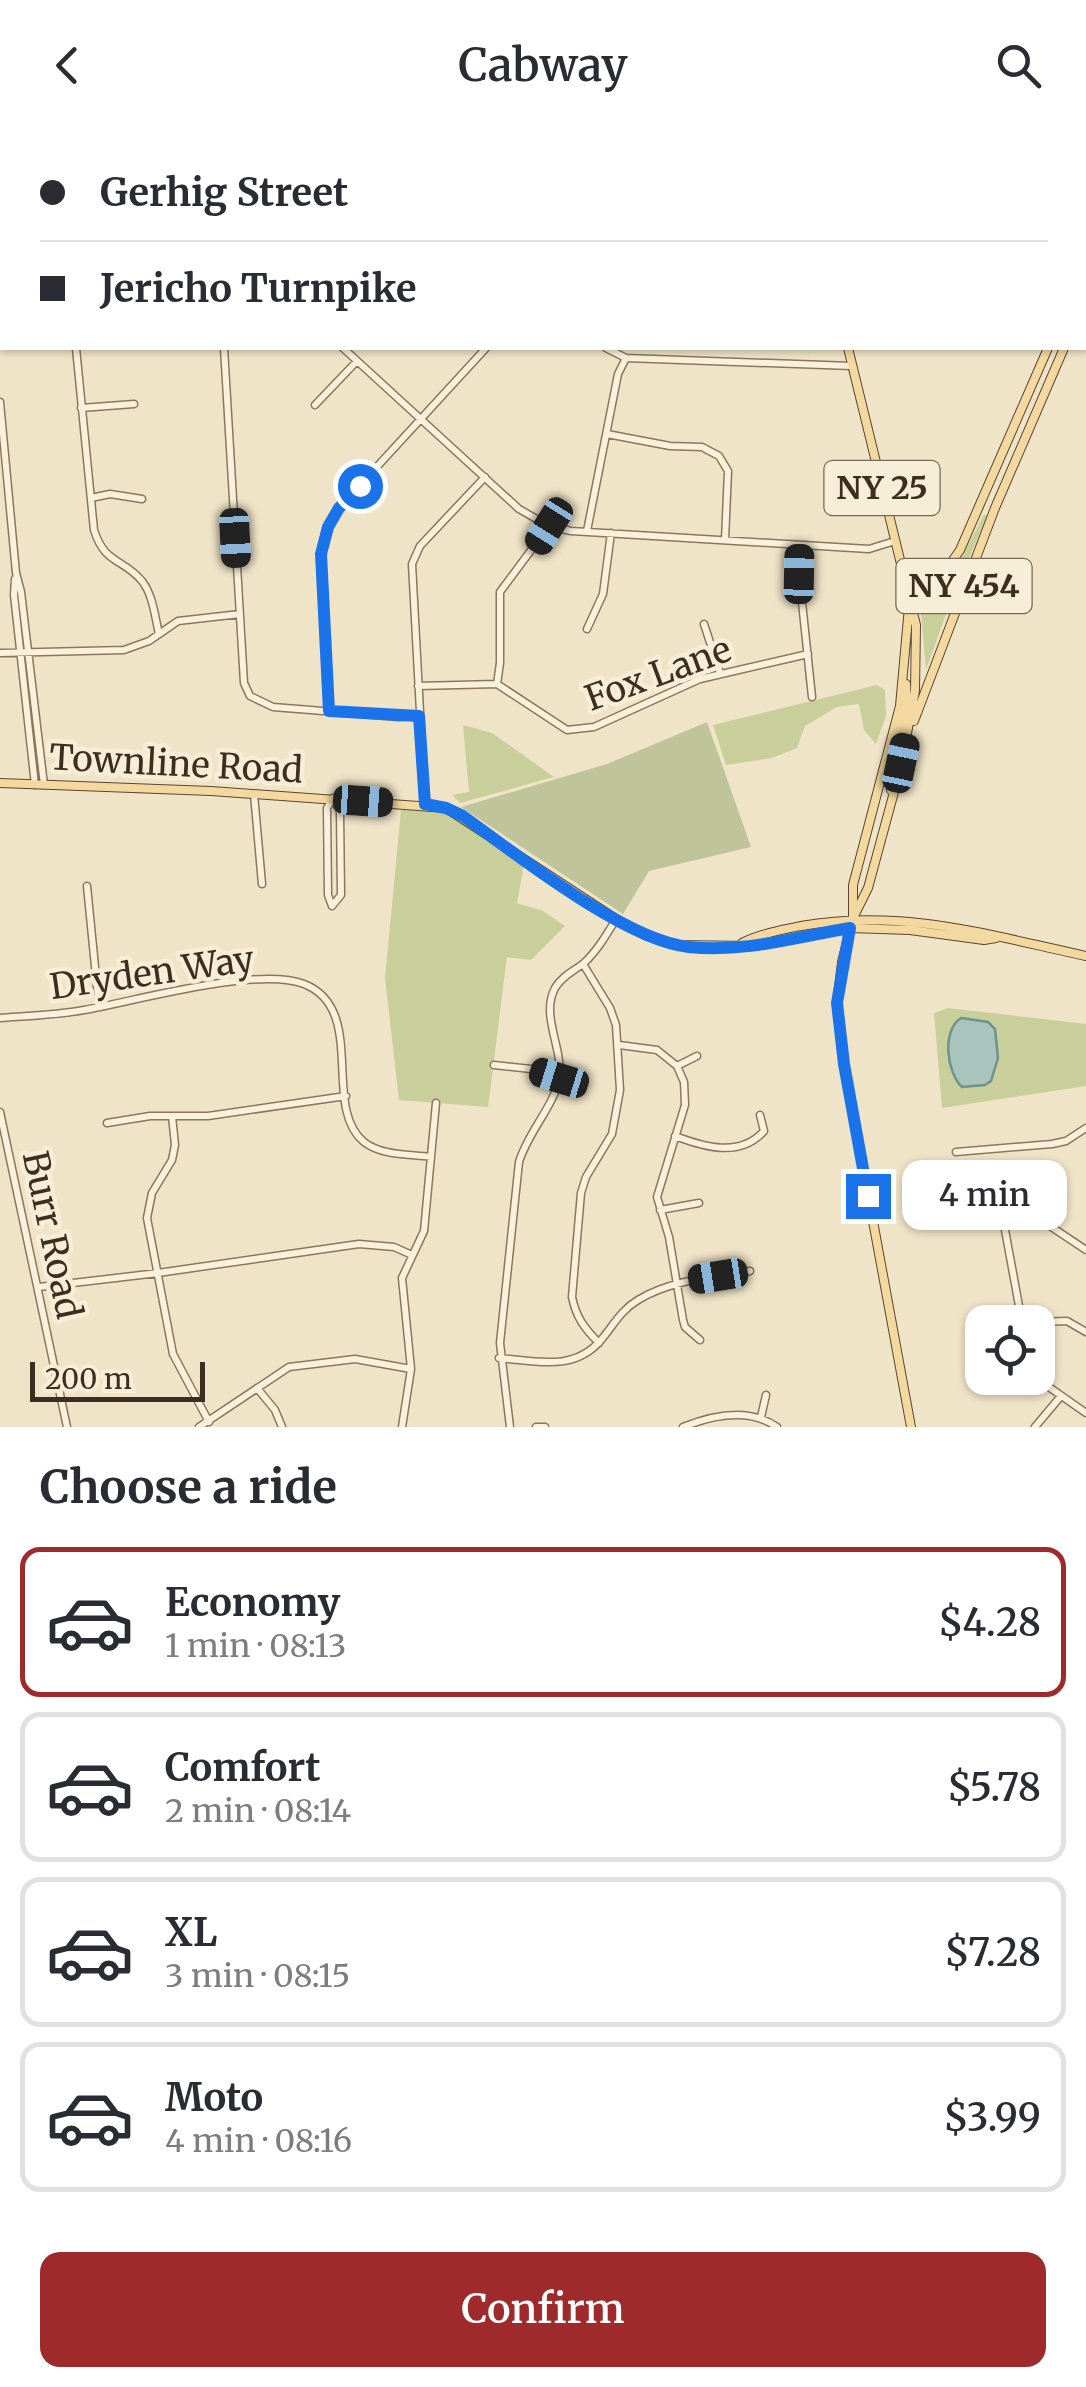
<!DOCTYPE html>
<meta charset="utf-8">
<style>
body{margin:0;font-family:Merriweather,serif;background:#f7f7f7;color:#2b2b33;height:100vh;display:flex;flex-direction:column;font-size:38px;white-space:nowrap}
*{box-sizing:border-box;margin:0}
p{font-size:32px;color:#7c7c81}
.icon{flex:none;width:55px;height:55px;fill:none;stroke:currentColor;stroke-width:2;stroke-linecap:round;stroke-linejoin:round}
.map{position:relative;height:1297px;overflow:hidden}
.details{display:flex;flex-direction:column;background:#fff;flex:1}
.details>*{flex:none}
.hud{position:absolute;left:0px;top:0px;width:1088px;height:220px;box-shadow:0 2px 8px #0004;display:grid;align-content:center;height:220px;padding:0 40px;background:#fff}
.fabs{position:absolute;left:965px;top:1175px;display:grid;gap:20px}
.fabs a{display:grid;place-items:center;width:90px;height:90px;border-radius:20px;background:#fff;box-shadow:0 2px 8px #0004;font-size:50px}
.scale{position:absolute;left:30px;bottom:25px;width:175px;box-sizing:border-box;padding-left:10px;border:5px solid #3d2e20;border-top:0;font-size:28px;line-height:35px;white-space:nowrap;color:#3d2e20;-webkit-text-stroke:8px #f7eed8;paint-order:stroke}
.end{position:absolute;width:45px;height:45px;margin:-22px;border:12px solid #1a73e8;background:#fff;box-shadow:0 0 0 5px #fff}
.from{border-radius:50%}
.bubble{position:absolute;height:70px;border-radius:20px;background:#fff;box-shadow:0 2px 8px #0004;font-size:32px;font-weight:600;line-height:70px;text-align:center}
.car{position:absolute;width:30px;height:60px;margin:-30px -15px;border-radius:12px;box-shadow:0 0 8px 2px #0007;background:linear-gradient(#222 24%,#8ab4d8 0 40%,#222 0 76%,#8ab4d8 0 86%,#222 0)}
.hud b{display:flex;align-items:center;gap:35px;height:95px;font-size:38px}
.hud b+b{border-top:2px solid #e1e1e2}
.hud i{width:25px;height:25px;background:#2b2b33}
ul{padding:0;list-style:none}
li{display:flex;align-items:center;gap:30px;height:150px;margin:0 20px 15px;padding:0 20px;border:5px solid #e1e1e2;border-radius:20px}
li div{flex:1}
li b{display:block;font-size:38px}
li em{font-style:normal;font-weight:600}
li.current{border-color:#9e2a2b}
li>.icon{width:90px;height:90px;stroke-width:1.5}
h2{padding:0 40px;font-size:45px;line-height:120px}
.button{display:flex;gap:20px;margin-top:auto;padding:20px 40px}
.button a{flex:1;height:115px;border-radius:20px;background:#9e2a2b;color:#fff;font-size:40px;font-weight:600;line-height:115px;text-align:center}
header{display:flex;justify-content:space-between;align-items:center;height:130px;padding:0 40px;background:#fff;font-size:45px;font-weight:600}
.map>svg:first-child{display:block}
.green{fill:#c9cf9b}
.cemetery{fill:#bfc49a}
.water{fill:#a9c4bc;stroke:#6f938a;stroke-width:2.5}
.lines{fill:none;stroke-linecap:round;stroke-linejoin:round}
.minor-casing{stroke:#8d765c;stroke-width:9}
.major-casing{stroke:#5b4430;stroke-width:10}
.highway-casing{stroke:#5b4430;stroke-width:12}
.minor{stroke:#faf1dc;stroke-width:6}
.major{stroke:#f3d9a0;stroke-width:8}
.highway{stroke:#e0a458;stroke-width:10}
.route{stroke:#1a73e8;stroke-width:12}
.labels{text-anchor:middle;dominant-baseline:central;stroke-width:9;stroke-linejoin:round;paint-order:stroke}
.shield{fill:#f7eed8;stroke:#756857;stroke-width:2.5}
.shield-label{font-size:32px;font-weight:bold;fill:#3d2e20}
.street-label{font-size:35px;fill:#3d2e20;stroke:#f7eed8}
</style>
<header><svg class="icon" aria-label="back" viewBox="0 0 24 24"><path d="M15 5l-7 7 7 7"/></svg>Cabway<svg class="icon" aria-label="search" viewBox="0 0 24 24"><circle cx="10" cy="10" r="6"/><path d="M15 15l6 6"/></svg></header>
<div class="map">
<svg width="1086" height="1297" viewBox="0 0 1086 1297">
<rect width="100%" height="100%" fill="#f0e4c8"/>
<path class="green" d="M14 0H323L327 2H14Z
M355 0H675L355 2Z
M984 384 987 386 950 473 926 540 920 473 961 429Z
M877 555 885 560 886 586 876 614 864 600 859 574 837 577 805 596 797 618 772 628 726 635 713 595Z
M463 595 492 603 554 647 460 673 452 665 469 662Z
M433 679 457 687 524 735 517 773 543 781 565 796 531 830 507 827 488 977 399 970 385 848 401 680Z
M948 878 1086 894V956L942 978 934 883Z"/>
<path class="cemetery" d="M707 592 751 717 649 741 623 784 461 677 607 634Z"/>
<path class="water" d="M961 888 988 892 995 899 998 928 991 951 985 955 962 957C947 943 941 901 961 888Z"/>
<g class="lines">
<defs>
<path id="minor" d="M7 2 8 0
M0 21 2 16
M0 31 2 33
M76 218 94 400C105 435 123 428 142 451 153 465 155 487 159 504
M224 218 244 553 250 566 273 577 398 587 419 586
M343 218 519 379 549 396 571 401 869 419 895 411
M606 218 626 228 852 236
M0 272 16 443 21 462 44 655
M315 275 357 231
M81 278 134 274
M607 304 670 316 702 317 719 326 728 341 725 410
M91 368 110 364 142 369
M587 401 618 244 626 228
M800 415 799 444 812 567
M15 449 14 465 35 655
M704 494 720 543
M587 499 603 464 611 403
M0 523 124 520 149 511 178 491 240 484
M497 554 500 533V462L549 396
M418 556 497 554 567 600 594 597 700 549 808 524
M329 581 321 424 328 397 339 378 486 218
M254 664 262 754
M333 668 340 681 341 765 332 776 328 765 327 678Z
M425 674 412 434 420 416 485 347
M87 756 99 877
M583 834 610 878 616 895 620 960 612 1004 586 1047 581 1063 572 1167C576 1187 584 1198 599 1213
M0 888C28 886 57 885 84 880 136 871 258 836 304 854 368 879 321 977 364 1012 382 1026 410 1024 431 1027
M619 915 657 920 677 936 684 952 685 975 657 1067 669 1107 683 1190 685 1197 700 1210
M494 935 531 939 559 947
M677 936 697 926
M0 982 67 1297
M172 986 175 1015 172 1030 152 1063 147 1088 173 1224 209 1292
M107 993 150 986H208L346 966
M675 1006C704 1017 740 1028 764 1001L760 985
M956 1022 1052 1014 1066 1011 1086 998
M998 1062 1022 1192
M660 1080 699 1073
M1004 1091 1038 1088 1086 1120
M39 1157 158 1143 359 1114 394 1117 412 1125
M1036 1192 1067 1191 1086 1202
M499 1228C536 1231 574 1242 601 1210 613 1196 621 1180 638 1170 671 1150 713 1147 750 1141
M1036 1248 1086 1283
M257 1258 275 1280 282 1297
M761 1287 766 1265
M199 1297 289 1237 355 1229 411 1239
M402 1297 411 1239 402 1148 424 1101 436 973
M510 1297 500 1213 519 1032C528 1002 554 976 559 949 564 919 540 886 555 858 562 846 574 841 584 833 597 821 607 804 616 789
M536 1297H545
M683 1297C713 1285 750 1278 777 1297
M1035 1297 1061 1266"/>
<path id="major" d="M791 0 792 2
M1085 129 1086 127
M1085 167 1086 165
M848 218 916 495 915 561 900 640 868 758 853 788 842 832 837 873 844 934 911 1297
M903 441 922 451 935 449
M910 472 946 440 960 420 1048 218
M914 591 995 378 1064 218
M899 629C894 604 909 580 906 554
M888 630 891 660
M0 653 211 661 446 678 616 789 647 806 675 815 755 816 850 798 910 800 984 810 996 808
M853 786V755L900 576 909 477
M742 813C760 804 781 800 801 796 903 778 988 805 1086 826"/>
<path id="highway" d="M807 0 808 2
M918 0V2
M342 2 343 0
M350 2 351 0
M677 2 678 0
M786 2V0
M958 2V0
M1085 55H1086"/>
</defs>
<use href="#minor" class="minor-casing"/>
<use href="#major" class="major-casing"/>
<use href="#highway" class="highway-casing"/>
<use href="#minor" class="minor"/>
<use href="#major" class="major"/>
<use href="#highway" class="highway"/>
</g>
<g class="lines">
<path class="route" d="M360 356 339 378 328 397 321 424 329 581 419 586 425 674 446 678 463 686C517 725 626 811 689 817 743 823 797 807 850 798L837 873 844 934 868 1066"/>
</g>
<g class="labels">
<g class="shield">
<rect x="824.5" y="331" width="115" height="54" rx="8"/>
<rect x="896.5" y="429" width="135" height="54" rx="8"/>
</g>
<g class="shield-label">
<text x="882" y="358">NY 25</text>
<text x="964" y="456">NY 454</text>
</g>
<g class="street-label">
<text transform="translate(658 544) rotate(-20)">Fox Lane</text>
<text transform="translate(176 634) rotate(3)">Townline Road</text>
<text transform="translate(152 843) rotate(-8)">Dryden Way</text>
<text transform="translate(52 1105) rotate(78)">Burr Road</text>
</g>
</g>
</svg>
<div class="fabs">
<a><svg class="icon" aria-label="locate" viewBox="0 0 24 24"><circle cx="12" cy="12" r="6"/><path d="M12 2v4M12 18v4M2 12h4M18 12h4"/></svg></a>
</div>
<div class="scale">200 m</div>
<i class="end from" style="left:360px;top:356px"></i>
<i class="end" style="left:868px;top:1066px"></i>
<div class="bubble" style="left:902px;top:1030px;width:165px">4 min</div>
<i class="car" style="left:549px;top:396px;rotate:212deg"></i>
<i class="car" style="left:235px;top:408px;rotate:177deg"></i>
<i class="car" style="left:799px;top:444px;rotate:1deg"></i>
<i class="car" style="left:901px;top:633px;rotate:12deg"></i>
<i class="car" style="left:363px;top:671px;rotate:94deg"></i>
<i class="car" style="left:559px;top:948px;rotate:287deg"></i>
<i class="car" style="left:718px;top:1146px;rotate:261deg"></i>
<div class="hud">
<b><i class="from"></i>Gerhig Street</b>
<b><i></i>Jericho Turnpike</b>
</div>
</div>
<section class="details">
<h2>Choose a ride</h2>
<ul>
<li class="current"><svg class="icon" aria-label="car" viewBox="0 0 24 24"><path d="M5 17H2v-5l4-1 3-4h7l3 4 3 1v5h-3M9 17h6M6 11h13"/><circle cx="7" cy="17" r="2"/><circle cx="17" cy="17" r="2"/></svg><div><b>Economy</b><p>1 min · 08:13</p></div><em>$4.28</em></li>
<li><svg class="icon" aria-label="car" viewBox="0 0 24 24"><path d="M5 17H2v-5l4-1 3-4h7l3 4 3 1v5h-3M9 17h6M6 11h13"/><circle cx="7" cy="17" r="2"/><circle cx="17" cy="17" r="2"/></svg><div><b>Comfort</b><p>2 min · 08:14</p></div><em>$5.78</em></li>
<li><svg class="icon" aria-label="car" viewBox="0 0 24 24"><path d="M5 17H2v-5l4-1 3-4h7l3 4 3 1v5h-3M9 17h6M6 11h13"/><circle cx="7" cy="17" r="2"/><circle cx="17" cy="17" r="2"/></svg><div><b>XL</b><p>3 min · 08:15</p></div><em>$7.28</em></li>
<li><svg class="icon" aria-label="car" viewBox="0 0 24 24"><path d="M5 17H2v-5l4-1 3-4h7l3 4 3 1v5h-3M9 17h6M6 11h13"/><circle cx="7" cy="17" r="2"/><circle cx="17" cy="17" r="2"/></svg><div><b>Moto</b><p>4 min · 08:16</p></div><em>$3.99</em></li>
</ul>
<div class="button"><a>Confirm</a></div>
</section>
